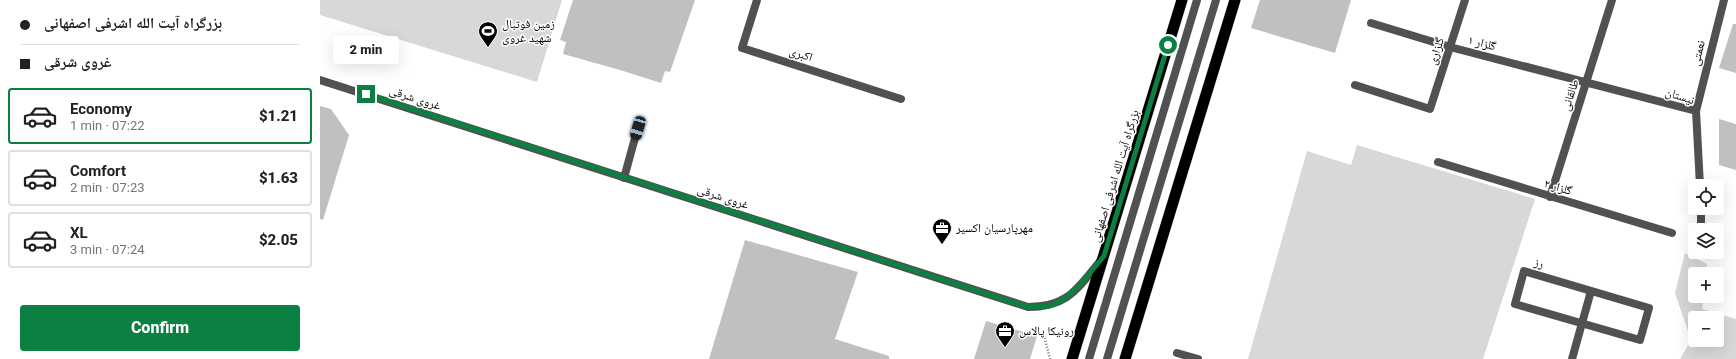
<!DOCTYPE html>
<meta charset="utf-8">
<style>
body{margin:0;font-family:Roboto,"Noto Naskh Arabic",sans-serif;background:#f6f6f6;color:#202124;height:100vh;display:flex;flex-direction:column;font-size:15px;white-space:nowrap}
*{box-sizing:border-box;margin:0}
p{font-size:13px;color:#757577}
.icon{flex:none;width:22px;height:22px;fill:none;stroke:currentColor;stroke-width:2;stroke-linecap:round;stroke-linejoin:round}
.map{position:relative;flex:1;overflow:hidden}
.drawer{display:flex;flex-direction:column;background:#fff;width:320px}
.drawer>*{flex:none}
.banner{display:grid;align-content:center;height:88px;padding:0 20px;background:#fff}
.tools{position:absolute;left:1368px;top:179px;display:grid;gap:8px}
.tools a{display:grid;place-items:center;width:36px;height:36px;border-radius:4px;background:#fff;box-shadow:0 4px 16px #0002;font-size:20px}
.end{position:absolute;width:18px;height:18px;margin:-9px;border:5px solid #0b8043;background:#fff;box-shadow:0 0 0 2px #fff}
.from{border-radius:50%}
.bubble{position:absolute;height:28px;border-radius:4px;background:#fff;box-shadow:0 4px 16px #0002;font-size:13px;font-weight:800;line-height:28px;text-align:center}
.car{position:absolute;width:12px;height:24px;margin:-12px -6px;border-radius:5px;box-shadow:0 0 3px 1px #0007;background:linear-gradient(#222 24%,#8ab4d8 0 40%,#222 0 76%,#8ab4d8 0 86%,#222 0)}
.banner b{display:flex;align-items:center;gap:14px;height:38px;font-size:15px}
.banner b+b{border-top:1px solid #e0e0e0}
.banner i{width:10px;height:10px;background:#202124}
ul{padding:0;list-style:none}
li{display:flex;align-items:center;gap:12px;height:56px;margin:0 8px 6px;padding:0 12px;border:2px solid #e0e0e0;border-radius:4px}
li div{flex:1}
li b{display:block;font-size:15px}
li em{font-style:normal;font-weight:800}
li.on{border-color:#0b8043}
li>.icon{width:36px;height:36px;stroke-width:1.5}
.button{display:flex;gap:8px;margin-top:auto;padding:8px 20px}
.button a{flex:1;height:46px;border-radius:4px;background:#0b8043;color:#fff;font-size:16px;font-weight:800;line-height:46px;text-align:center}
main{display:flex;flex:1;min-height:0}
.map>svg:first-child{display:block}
.green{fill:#d8d8d8;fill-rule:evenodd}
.building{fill:#c0c0c0}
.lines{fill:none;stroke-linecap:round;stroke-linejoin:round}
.trunk-casing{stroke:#dbdbdb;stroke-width:12}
.path{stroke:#737373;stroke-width:2.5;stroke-dasharray:1 2;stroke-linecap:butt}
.service{stroke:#515151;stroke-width:8}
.minor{stroke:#515151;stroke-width:8}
.trunk{stroke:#000;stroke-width:11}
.route{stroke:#0b8043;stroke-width:5}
.labels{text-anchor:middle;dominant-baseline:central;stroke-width:3;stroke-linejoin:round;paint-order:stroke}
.poi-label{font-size:12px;fill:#000;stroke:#fff;text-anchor:start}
.street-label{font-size:12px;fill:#000;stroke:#fff}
</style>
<main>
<section class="drawer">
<div class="banner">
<b><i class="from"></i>بزرگراه آیت الله اشرفی اصفهانی</b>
<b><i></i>غروی شرقی</b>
</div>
<ul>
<li class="on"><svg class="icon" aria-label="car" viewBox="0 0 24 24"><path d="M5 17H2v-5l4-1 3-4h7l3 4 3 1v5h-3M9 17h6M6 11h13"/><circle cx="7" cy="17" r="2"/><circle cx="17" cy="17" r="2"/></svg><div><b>Economy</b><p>1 min · 07:22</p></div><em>$1.21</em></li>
<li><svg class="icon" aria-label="car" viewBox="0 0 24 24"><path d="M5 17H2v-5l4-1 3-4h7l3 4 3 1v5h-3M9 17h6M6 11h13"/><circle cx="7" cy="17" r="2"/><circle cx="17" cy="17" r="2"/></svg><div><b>Comfort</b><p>2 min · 07:23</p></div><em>$1.63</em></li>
<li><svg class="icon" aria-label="car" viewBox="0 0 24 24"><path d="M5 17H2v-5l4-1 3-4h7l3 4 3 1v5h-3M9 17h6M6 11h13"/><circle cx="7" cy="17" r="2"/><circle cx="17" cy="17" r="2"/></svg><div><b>XL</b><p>3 min · 07:24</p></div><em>$2.05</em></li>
</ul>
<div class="button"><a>Confirm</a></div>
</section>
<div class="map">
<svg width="1416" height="359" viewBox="0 0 1416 359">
<rect width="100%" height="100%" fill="#fff"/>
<path class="green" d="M0 0H242L217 82 0 15Z
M1037 145 1215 199 1163 359H928L987 151 1031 165Z
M1365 253 1387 264 1386 274H1375V296H1384L1382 309 1416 319V359H1360L1371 340 1355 293ZM1375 318H1397V340H1375Z"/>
<path class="building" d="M253 0H375L350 72 345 71 341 83 300 70 243 54 246 42 240 40Z
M940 0H1031L1015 53 931 28Z
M1413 24H1416V73L1399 68Z
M0 106 11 109 29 135 3 220 0 219Z
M1399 119 1416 124V170L1399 165Z
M425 240 538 272 515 339 569 356V359H389Z
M666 321 717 336 710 359H654Z"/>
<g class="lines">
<defs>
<path id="trunk" d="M752 359 862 0
M805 359 915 0"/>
</defs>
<use href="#trunk" class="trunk-casing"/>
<path class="path" d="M724 335 730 359"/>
<path class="service" d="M304 178 318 127
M769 359 877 0
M787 359 896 0"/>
<path class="minor" d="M437 0 422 48 581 99
M1051 23 1130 47 1376 111 1380 186
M0 80 708 307C748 307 757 289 781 260
M1035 85 1110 109 1145 0
M1376 111 1404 0
M1118 162 1352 233
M1230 197 1292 0
M1381 208V225
M1204 271 1329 308 1320 340 1195 304Z
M857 353 878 359
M1252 359 1271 291"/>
<use href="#trunk" class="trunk"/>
</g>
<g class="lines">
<path class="route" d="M46 94 708 307 729 306 743 300 760 285 784 256 848 45"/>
</g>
<defs>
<symbol id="stadium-pin" viewBox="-11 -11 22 30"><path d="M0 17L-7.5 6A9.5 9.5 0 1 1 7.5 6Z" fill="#000" stroke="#fff"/><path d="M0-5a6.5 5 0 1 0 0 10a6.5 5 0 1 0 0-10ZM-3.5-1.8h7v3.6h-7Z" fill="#fff"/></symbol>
<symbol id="office-pin" viewBox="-11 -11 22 30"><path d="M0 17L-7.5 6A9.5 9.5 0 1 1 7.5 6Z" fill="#000" stroke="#fff"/><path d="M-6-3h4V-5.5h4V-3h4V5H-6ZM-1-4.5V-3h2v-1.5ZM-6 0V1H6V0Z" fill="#fff"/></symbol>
</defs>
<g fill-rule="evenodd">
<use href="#stadium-pin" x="157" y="20" width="22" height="30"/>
<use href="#office-pin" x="611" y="217" width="22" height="30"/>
<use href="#office-pin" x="674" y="320" width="22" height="30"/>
</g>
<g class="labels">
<g class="poi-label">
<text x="182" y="24">زمین فوتبال<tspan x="182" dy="14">شهید غروی</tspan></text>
<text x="636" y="228">مهرپارسیان اکسیر</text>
<text x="699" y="331">رونیکا پالاس</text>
</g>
<g class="street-label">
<text transform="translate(1162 43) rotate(14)">گلزار ۱</text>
<text transform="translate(1116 51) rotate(-72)">گلزاری</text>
<text transform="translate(1378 53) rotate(-76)">نعمتی</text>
<text transform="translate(481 54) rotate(18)">اکبری</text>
<text transform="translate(1250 95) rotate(-72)">طالقانی</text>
<text transform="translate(1360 96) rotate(18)">نیستان</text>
<text transform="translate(95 98) rotate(18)">غروی شرقی</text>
<text transform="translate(795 176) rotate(-73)">بزرگراه آیت الله اشرفی اصفهانی</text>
<text transform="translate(1238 187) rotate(17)">گلزار ۲</text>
<text transform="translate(403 197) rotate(18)">غروی شرقی</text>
<text transform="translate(1219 263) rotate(16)">رز</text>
</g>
</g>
</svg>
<div class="tools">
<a><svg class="icon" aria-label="locate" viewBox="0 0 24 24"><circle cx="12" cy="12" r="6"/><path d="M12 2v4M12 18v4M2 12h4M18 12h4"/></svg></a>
<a><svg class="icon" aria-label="layers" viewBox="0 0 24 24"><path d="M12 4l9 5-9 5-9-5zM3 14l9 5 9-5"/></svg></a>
<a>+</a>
<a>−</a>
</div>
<i class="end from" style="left:848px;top:45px"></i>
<i class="end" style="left:46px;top:94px"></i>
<div class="bubble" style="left:13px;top:36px;width:66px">2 min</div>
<i class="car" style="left:318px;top:128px;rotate:196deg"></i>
</div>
</main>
